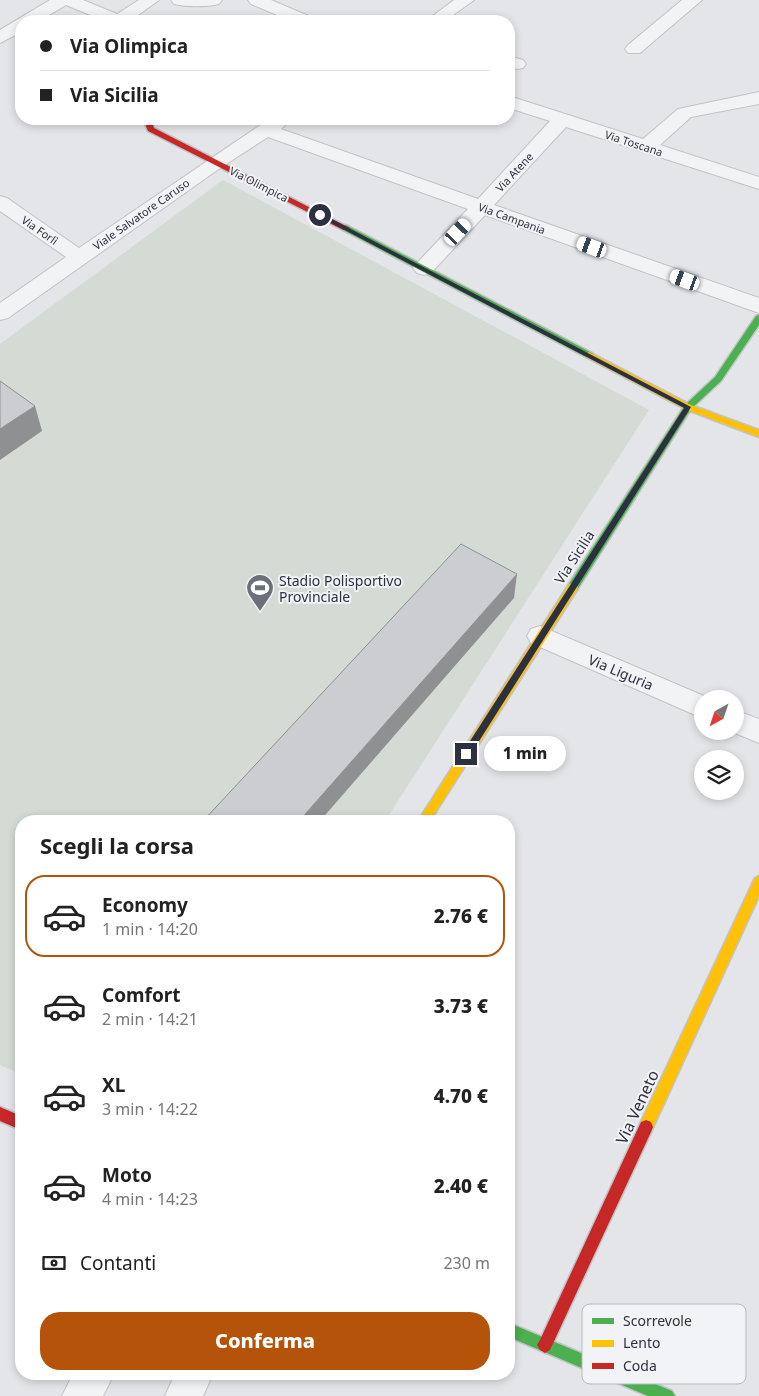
<!DOCTYPE html>
<html lang="it">
<meta charset="utf-8">
<style>
body{margin:0;font-family:"Noto Sans",sans-serif;background:#f2f2f2;color:#222;height:100vh;display:flex;flex-direction:column;font-size:19px;white-space:nowrap}
*{box-sizing:border-box;margin:0}
p{font-size:16px;color:#767676}
.icon{flex:none;width:28px;height:28px;fill:none;stroke:currentColor;stroke-width:2;stroke-linecap:round;stroke-linejoin:round}
.map{position:relative;flex:1;overflow:hidden}
.side{position:absolute;left:15px;top:815px;width:500px;height:565px;display:flex;flex-direction:column;background:#fff;border-radius:20px;box-shadow:0 2px 8px #0003}
.side>*{flex:none}
.hud{position:absolute;left:15px;top:15px;width:500px;height:110px;border-radius:20px;box-shadow:0 2px 8px #0003;display:grid;align-content:center;height:110px;padding:0 25px;background:#fff}
.needle{width:32px;rotate:220deg}
.buttons{position:absolute;left:694px;top:690px;display:grid;gap:10px}
.buttons a{display:grid;place-items:center;width:50px;height:50px;border-radius:50%;background:#fff;box-shadow:0 2px 8px #0003;font-size:25px}
.end{position:absolute;width:22px;height:22px;margin:-11px;border:6px solid #2c313f;background:#fff;box-shadow:0 0 0 2px #fff}
.from{border-radius:50%}
.bubble{position:absolute;height:35px;border-radius:18px;background:#fff;box-shadow:0 2px 8px #0003;font-size:16px;font-weight:800;line-height:35px;text-align:center}
.car{position:absolute;width:15px;height:30px;margin:-15px -8px;border-radius:6px;box-shadow:0 0 4px 1px #0007;background:linear-gradient(#fff 24%,#345 0 40%,#fff 0 76%,#345 0 86%,#fff 0)}
.hud b{display:flex;align-items:center;gap:18px;height:48px;font-size:19px}
.hud b+b{border-top:1px solid #e0e0e0}
.hud i{width:12px;height:12px;background:#222}
ul{padding:0;list-style:none}
li{display:flex;align-items:center;gap:15px;height:82px;margin:0 10px 8px;padding:0 15px;border:2px solid transparent;border-radius:20px}
li div{flex:1}
li b{display:block;font-size:19px}
li em{font-style:normal;font-weight:800}
li.current{border-color:#b45309}
li>.icon{width:45px;height:45px;stroke-width:1.5}
h2{padding:0 25px;font-size:22px;line-height:60px}
.pay{display:flex;align-items:center;gap:12px;height:55px;padding:0 25px;font-size:19px}
.pay p{margin-inline-start:auto}
.button{display:flex;gap:10px;margin-top:auto;padding:10px 25px}
.button a{flex:1;height:58px;border-radius:20px;background:#b45309;color:#fff;font-size:20px;font-weight:800;line-height:58px;text-align:center}
.map>svg:first-child{display:block}
.green{fill:#d3dbd4}
.lines{fill:none;stroke-linecap:round;stroke-linejoin:round}
.street-casing{stroke:#c2c3c6;stroke-width:2}
.fast-casing{stroke:#c2c3c6;stroke-width:3}
.slow-casing{stroke:#c2c3c6;stroke-width:3}
.jam-casing{stroke:#c2c3c6;stroke-width:3}
.street{fill:#f2f3f4;fill-rule:evenodd}
.fast{fill:#4caf50;fill-rule:evenodd}
.slow{fill:#ffc107;fill-rule:evenodd}
.jam{fill:#c62828;fill-rule:evenodd}
.shaded-wall{fill:#8e9092}
.building{fill:#cbcdd0;stroke:#8e9092}
.route{fill:#2c313f}
.labels{text-anchor:middle;dominant-baseline:central;stroke-width:4;stroke-linejoin:round;paint-order:stroke}
.far-street-label{font-size:11px;fill:#2c313f;stroke:#f1f3f6}
.street-label{font-size:14px;fill:#2c313f;stroke:#f1f3f6}
.poi-label{font-size:14px;fill:#2c313f;stroke:#f1f3f6;text-anchor:start}
.near-street-label{font-size:16px;fill:#2c313f;stroke:#f1f3f6}
.key{fill:#f1f3f6;stroke:#b6b9bf;stroke-width:1}
.key-label{font-size:14px;fill:#2c313f}
</style>
<div class="map">
<svg width="759" height="1396" viewBox="0 0 759 1396">
<rect width="100%" height="100%" fill="#e3e5e8"/>
<path class="green" d="M223 180 649 410 387 818 383 815 378 821H21V1074L0 1065V344Z"/>
<g class="lines">
<defs>
<path id="street" d="M50 0H83L117 14 139 0H159L130 21H105L66 5 39 21H21V32L0 43V30Z
M171 0H222L219 4C206 7 187 7 174 4Z
M248 0H271L311 17 314 21H291L251 4Z
M454 0H474L445 21H426Z
M682 0H702L640 53H628L625 49 628 45Z
M509 56 523 60 526 64 523 68 517 69 509 67Z
M759 92V104L691 117 660 145 759 177V189L566 127 494 205 759 298V313L485 215 431 273 424 275 417 273 413 268 417 263 468 209 268 137 223 166 8 318 0 320V303L66 257 0 211V196L7 198 79 248 259 126 272 119H289L290 121 281 129 478 199 550 121 509 108V96L643 139 678 109Z
M540 626 711 699H702V718L531 643 527 636 531 629Z
M735 710 759 719V743L730 731H735Z
M73 1374H114L103 1396H62Z
M175 1374H213L203 1396H165Z"/>
<path id="fast" d="M346 225 592 353 594 355 589 358 586 357 343 230V226Z
M759 315V325L721 381 691 409 577 590H569L568 587 569 584 685 405 715 377 756 316Z
M509 1323 672 1391 675 1396H648L509 1337Z"/>
<path id="slow" d="M589 352 691 405 759 430V437L685 409 586 357 584 355Z
M573 583 578 587 577 590 430 821H418L569 584Z
M759 876V896L651 1132 646 1134 641 1132 639 1127 641 1122 755 878Z"/>
<path id="jam" d="M143 119H151L154 128 350 228 349 230H343L148 131Z
M0 1107 21 1116V1130L0 1121Z
M646 1120 651 1122 653 1127 651 1132 550 1350 545 1353 540 1350 537 1345 540 1340 641 1122Z"/>
</defs>
<use href="#street" class="street-casing"/>
<use href="#fast" class="fast-casing"/>
<use href="#slow" class="slow-casing"/>
<use href="#jam" class="jam-casing"/>
<use href="#street" class="street"/>
<use href="#fast" class="fast"/>
<use href="#slow" class="slow"/>
<use href="#jam" class="jam"/>
</g>
<path class="shaded-wall" d="M35 406 42 431 0 460V429Z
M517 574 514 598 320 821H299Z"/>
<path class="building" d="M0 381 35 406 0 429Z
M461 544 517 574 299 821H203Z"/>
<path class="route" d="M318 214H322L691 407 469 757H463V752L684 408 318 216Z"/>
<defs>
<symbol id="stadium-pin" viewBox="-11 -11 22 30"><path d="M0 17L-7.5 6A9.5 9.5 0 1 1 7.5 6Z" fill="#6c707a" stroke="#f1f3f6"/><path d="M0-5a6.5 5 0 1 0 0 10a6.5 5 0 1 0 0-10ZM-3.5-1.8h7v3.6h-7Z" fill="#fff"/></symbol>
</defs>
<g fill-rule="evenodd">
<use href="#stadium-pin" x="244" y="572" width="32" height="43"/>
</g>
<g class="labels">
<g class="far-street-label">
<text transform="translate(634 143) rotate(18)">Via Toscana</text>
<text transform="translate(514 172) rotate(-47)">Via Atene</text>
<text transform="translate(259 184) rotate(27)">Via Olimpica</text>
<text transform="translate(141 214) rotate(-35)">Viale Salvatore Caruso</text>
<text transform="translate(512 218) rotate(20)">Via Campania</text>
<text transform="translate(40 230) rotate(35)">Via Forlì</text>
</g>
<g class="street-label">
<text transform="translate(574 557) rotate(-57)">Via Sicilia</text>
<text transform="translate(621 672) rotate(23)">Via Liguria</text>
</g>
<g class="poi-label">
<text x="279" y="580">Stadio Polisportivo<tspan x="279" dy="16">Provinciale</tspan></text>
</g>
<g class="near-street-label">
<text transform="translate(637 1107) rotate(-65)">Via Veneto</text>
</g>
</g>
<rect x="582" y="1304" width="164" height="80" rx="8" class="key"/>
<rect x="592" y="1318" width="22" height="6" fill="#4caf50"/>
<rect x="592" y="1340" width="22" height="7" fill="#ffc107"/>
<rect x="592" y="1363" width="22" height="6" fill="#c62828"/>
<g class="key-label">
<text x="623" y="1326">Scorrevole</text>
<text x="623" y="1348">Lento</text>
<text x="623" y="1371">Coda</text>
</g>
</svg>
<div class="buttons">
<a><svg class="needle" viewBox="-14 -14 28 28"><path d="M0-13l5 13h-10z" fill="#e53935"/><path d="M0 13l5-13h-10z" fill="#767676"/></svg></a>
<a><svg class="icon" aria-label="layers" viewBox="0 0 24 24"><path d="M12 4l9 5-9 5-9-5zM3 14l9 5 9-5"/></svg></a>
</div>
<i class="end from" style="left:320px;top:215px"></i>
<i class="end" style="left:466px;top:754px"></i>
<div class="bubble" style="left:484px;top:736px;width:82px">1 min</div>
<i class="car" style="left:458px;top:232px;rotate:43deg"></i>
<i class="car" style="left:592px;top:247px;rotate:290deg"></i>
<i class="car" style="left:685px;top:280px;rotate:290deg"></i>
<div class="hud">
<b><i class="from"></i>Via Olimpica</b>
<b><i></i>Via Sicilia</b>
</div>
<section class="side">
<h2>Scegli la corsa</h2>
<ul>
<li class="current"><svg class="icon" aria-label="car" viewBox="0 0 24 24"><path d="M5 17H2v-5l4-1 3-4h7l3 4 3 1v5h-3M9 17h6M6 11h13"/><circle cx="7" cy="17" r="2"/><circle cx="17" cy="17" r="2"/></svg><div><b>Economy</b><p>1 min · 14:20</p></div><em>2.76 €</em></li>
<li><svg class="icon" aria-label="car" viewBox="0 0 24 24"><path d="M5 17H2v-5l4-1 3-4h7l3 4 3 1v5h-3M9 17h6M6 11h13"/><circle cx="7" cy="17" r="2"/><circle cx="17" cy="17" r="2"/></svg><div><b>Comfort</b><p>2 min · 14:21</p></div><em>3.73 €</em></li>
<li><svg class="icon" aria-label="car" viewBox="0 0 24 24"><path d="M5 17H2v-5l4-1 3-4h7l3 4 3 1v5h-3M9 17h6M6 11h13"/><circle cx="7" cy="17" r="2"/><circle cx="17" cy="17" r="2"/></svg><div><b>XL</b><p>3 min · 14:22</p></div><em>4.70 €</em></li>
<li><svg class="icon" aria-label="car" viewBox="0 0 24 24"><path d="M5 17H2v-5l4-1 3-4h7l3 4 3 1v5h-3M9 17h6M6 11h13"/><circle cx="7" cy="17" r="2"/><circle cx="17" cy="17" r="2"/></svg><div><b>Moto</b><p>4 min · 14:23</p></div><em>2.40 €</em></li>
</ul>
<div class="pay"><svg class="icon" aria-label="cash" viewBox="0 0 24 24"><path d="M3 7h18v10H3z"/><circle cx="12" cy="12" r="2"/></svg>Contanti<p>230 m</p></div>
<div class="button"><a>Conferma</a></div>
</section>
</div>
